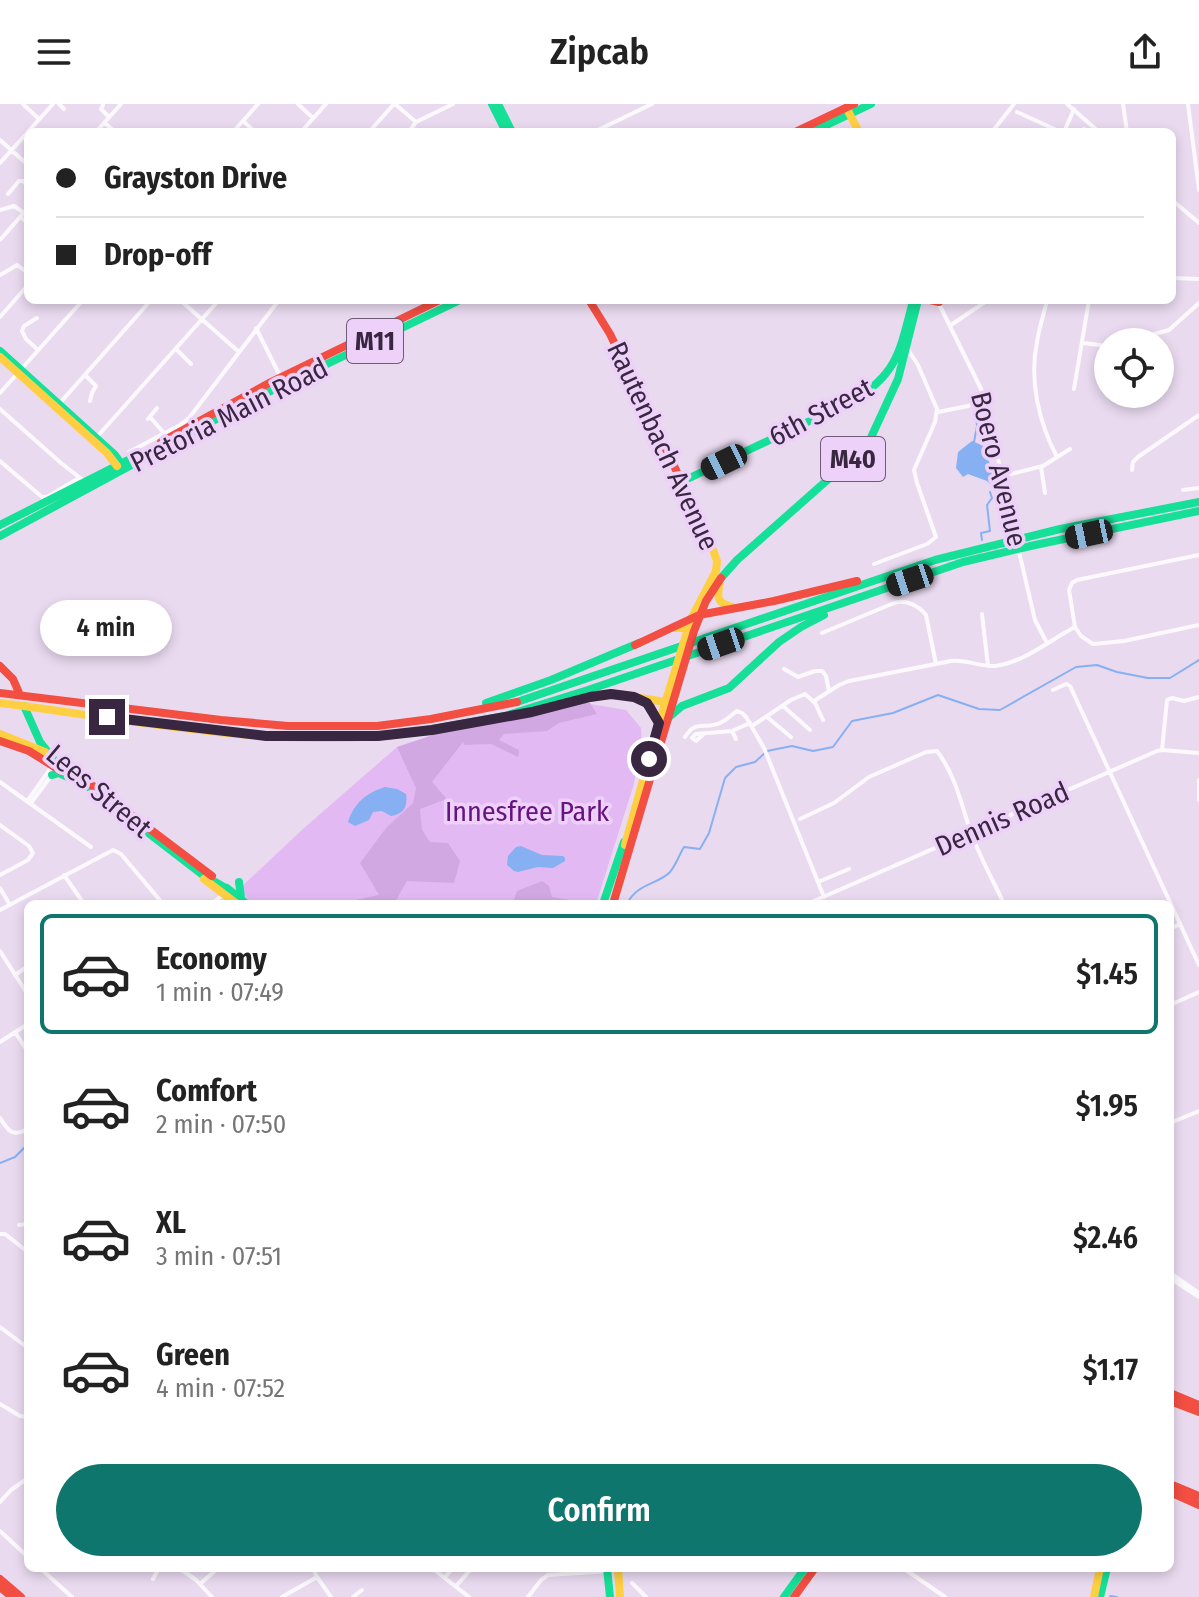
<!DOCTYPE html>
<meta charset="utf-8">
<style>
body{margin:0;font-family:"Fira Sans Condensed",sans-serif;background:#f2f2f2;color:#222;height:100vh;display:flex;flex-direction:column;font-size:30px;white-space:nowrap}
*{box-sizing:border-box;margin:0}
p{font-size:26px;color:#767676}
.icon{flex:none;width:44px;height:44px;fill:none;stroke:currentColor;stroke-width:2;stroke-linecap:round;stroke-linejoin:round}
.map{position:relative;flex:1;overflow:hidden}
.panel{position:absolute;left:24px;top:796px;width:1150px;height:672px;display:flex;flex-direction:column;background:#fff;border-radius:12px;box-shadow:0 4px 12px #0003}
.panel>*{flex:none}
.banner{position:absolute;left:24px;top:24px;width:1152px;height:176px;border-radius:12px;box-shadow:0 4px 12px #0003;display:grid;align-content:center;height:176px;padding:0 32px;background:#fff}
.buttons{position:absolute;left:1094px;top:224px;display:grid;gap:16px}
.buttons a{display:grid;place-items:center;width:80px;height:80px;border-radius:50%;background:#fff;box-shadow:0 4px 12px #0003;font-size:40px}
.end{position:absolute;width:36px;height:36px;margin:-18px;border:10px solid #392741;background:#fff;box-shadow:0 0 0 4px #fff}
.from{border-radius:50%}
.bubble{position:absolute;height:56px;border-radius:28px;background:#fff;box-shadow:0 4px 12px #0003;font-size:26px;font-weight:600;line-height:56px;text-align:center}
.car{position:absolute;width:24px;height:48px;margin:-24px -12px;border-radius:10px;box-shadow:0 0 6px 2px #0007;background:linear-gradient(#222 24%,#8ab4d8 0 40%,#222 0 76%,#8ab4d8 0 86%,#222 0)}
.banner b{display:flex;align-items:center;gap:28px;height:76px;font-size:30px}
.banner b+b{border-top:2px solid #e0e0e0}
.banner i{width:20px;height:20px;background:#222}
ul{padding:14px 0 0;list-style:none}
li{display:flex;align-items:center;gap:24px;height:120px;margin:0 16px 12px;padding:0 16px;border:4px solid transparent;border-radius:12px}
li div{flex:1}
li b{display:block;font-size:30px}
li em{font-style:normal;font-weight:600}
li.active{border-color:#0f766e}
li>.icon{width:72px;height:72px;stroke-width:1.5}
.primary-button{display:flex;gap:16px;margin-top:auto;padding:16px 32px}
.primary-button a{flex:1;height:92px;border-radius:48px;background:#0f766e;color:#fff;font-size:32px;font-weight:600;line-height:92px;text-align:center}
header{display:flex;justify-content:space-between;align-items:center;height:104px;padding:0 32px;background:#fff;font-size:36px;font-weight:600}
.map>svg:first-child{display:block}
.green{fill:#e3b9f4}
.forest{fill:#d2a8e3}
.water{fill:#87b0f2}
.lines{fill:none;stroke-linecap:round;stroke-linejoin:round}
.stream{stroke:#87b0f2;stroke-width:2}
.street{stroke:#fcf9fd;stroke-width:4}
.fast{stroke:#16e098;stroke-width:8}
.slow{stroke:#ffcf43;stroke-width:8}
.jam{stroke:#f24e42;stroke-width:8}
.route{stroke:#392741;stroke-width:10}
.labels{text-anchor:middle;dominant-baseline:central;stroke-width:7;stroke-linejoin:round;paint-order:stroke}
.shield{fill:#edd1f9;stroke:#6f5a78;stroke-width:2}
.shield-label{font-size:26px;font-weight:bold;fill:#392741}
.street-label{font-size:28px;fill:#392741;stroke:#edd1f9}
.park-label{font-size:28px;fill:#661481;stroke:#edd1f9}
</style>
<header><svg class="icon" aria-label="menu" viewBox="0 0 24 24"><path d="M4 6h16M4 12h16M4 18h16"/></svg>Zipcab<svg class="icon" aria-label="share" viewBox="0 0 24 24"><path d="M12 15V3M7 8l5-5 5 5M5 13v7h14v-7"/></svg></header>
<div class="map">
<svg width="1199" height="1493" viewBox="0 0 1199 1493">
<rect width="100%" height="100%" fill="#eadaf0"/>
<path class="green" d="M579 598 626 606 641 624 642 645 633 683 596 800H251L240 784 303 725 397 643 439 629 516 615Z"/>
<path class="forest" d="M579 598 590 599 597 610 559 619 547 627 504 630 499 636 519 646 518 653 491 640 464 641 463 638 432 678 447 695 420 705 422 726 430 738 448 739 460 757 454 779 407 777 394 800H336L379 791 360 759 386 724 413 699 416 684 397 643 439 629 516 615Z
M542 777 549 782 552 793 592 800H508L513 798 517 787Z"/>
<path class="water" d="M972 337 984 342 993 370 991 381 987 377 968 370 963 373 956 364 958 348Z
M385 683 397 685 406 690C408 702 404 710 391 712L382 707 373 708 369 716 355 722 348 718C354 699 366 689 385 683Z
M521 742 542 751 563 752 565 754V757L553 764 538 763 518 768 514 767 507 761 508 752 516 743Z"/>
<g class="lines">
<path class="stream" d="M974 338 977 322 976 312 980 302
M982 436 981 429 990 427 987 401 992 394 990 388
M627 800C637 779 659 780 670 768 676 761 679 751 684 743L700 745 709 729 725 674 736 663 755 658 767 647 792 642 813 647 833 643 852 617 893 609 938 591 979 605 1000 606 1076 563 1097 561 1117 568 1148 574H1170L1199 556
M0 1059 15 1053 28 1040
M1110 1492 1117 1493"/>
<path class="street" d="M23 0 39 15
M59 0 64 5
M298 0 313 14
M395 0 416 18
M1067 0 1099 28
M1123 0 1127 28
M1188 0 1199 86
M103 1 101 5 109 13
M1017 8 1061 28
M243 17 255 28
M105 19 115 28
M96 28 121 0
M233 28 258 0
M266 28 267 27
M301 28 326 0
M369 28 394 0
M409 28 416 18 453 0
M594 28 652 0
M992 28 1014 0
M1064 28 1074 5
M1079 28 1084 25 1089 28
M0 36 28 61
M0 59 53 0
M8 90 19 77H23L28 82
M1172 96 1199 119
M0 106 14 102 24 109
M20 113 28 119
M0 136 28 104
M26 136 28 129
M0 171 17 161 28 169
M1172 174 1199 175
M180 196 239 248
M1047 196C1044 210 1039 224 1037 238 1029 277 1039 319 1057 353
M938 198 982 287 1017 435
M0 213 28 181
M37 214 24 222 22 227 26 235 38 246
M951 221 988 196
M256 224 280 272
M1126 238 1169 226 1199 199
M1083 239 1108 242
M176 245 191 260
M85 271 96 282 92 289 90 297
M1074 285 1089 196
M0 289 83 196
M59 300 151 196
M0 305 61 359 84 377
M938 308 968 302 984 293
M150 313 164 329
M148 315 157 304
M96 334 219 196
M129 348 180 321 189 314 279 196
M0 357 42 393H47L79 374
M1041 363 1045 389
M1132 366 1133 358 1138 353 1199 311
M1011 370 1043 362 1070 345
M1183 386 1199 384
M1019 448 1035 516 1047 539
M1199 451 1077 476 1072 479 1069 486 1075 523 1081 532 1093 540 1124 537 1199 521
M874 460 927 440 936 433 917 379 914 366 935 318 937 305 918 261 907 244
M982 510 988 562
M822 529 894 499C906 495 919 502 926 511L936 560
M784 565 798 573 815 567H822L826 572 829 587
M1053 586 1066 580 1070 582 1199 861
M814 597 839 581 849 577 951 557C966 555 980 563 995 562 1025 558 1048 537 1075 523
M783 602 810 626
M767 613 791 633
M752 622 791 596 805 590 815 599 823 616
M732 627 736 635
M704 630 696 637 692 634 696 630 732 627 750 619
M685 633C696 615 705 626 720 619 727 616 731 611 737 607L742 609 746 613 764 644 824 793
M1162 646 1167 596 1172 594 1184 597 1199 593
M1199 676V696
M0 678 91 743
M28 696 53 661
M31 699 51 672
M800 715 834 699 869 673 926 648 937 647C954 669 961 698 969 723 977 748 993 776 1004 800
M0 721 29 742 33 749 28 756 0 771
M64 771 84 800
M818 778 849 765
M0 784 10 801
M211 800 229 786
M807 800 1157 647 1162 646 1199 649
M0 806 113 746 121 750 163 800
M1170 825 1180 820
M0 847 28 891
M15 871 28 862
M1170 901 1199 888
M15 928 28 948
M0 938 28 920
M0 1014C9 1028 12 1033 28 1025
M1170 1019 1199 1007
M19 1121 28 1120
M0 1130H5L28 1148
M1170 1169 1199 1189
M1170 1174 1199 1193
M0 1223 28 1244
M0 1300 20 1312 28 1313
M0 1398 11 1386 28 1374
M0 1427 28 1453
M40 1464 72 1493
M179 1464 196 1476 212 1493
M313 1464 317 1473 331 1493
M432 1464 469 1493
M903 1464 945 1493
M445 1473 453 1464
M153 1475 159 1464
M632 1479 646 1493
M200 1480 218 1464
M456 1482 472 1464
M282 1493 317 1473
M353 1493 362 1486
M528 1493 541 1476 548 1471 608 1467"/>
<path class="fast" d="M492 0 506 28
M498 0 512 28
M812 28 871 0
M0 247 115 351 123 362
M681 378 854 296C897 270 900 247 912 201
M0 421 128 356
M0 432 250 297 460 196
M721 474 737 456 868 340 898 275 918 196
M517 598 935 456 1060 425 1199 398
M486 599 551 576 639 539
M24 602 40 638 55 657 203 771 229 786
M505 612 588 586 963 458 1035 441 1199 407
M668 614 682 602 729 584 779 538 801 523 824 511
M411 629 511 611
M52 671 59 669 70 674
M239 778 241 794
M227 784 247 800
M603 800 624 738
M607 1464 610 1493
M784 1493 805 1464
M1100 1493 1107 1464"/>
<path class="slow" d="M848 7 859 28
M0 253 107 349 117 362
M720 475C718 491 714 498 732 503
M676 524H694
M581 595 614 590 666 598 675 591
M0 599C135 616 274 646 411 629
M0 630 45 648
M625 741 659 619 691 515 716 467 717 457 708 432
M204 775 237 800
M618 1464 620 1493
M1094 1493 1100 1464"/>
<path class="jam" d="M795 28 854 0
M589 196 610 230 708 432
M930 196 939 198
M161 338 271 278 440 196
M635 541 699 511 774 497 857 477
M0 562 13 575 20 591
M0 589 221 616 288 622H377L431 615 517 598
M642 596 651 603 659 619
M0 637 29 647 61 667
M77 670 212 772
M613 800 694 527 706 497 721 474
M1170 1289 1199 1301
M1170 1297 1199 1308
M1170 1380 1199 1392
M1170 1388 1199 1401
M0 1475 21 1493
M0 1483 12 1493
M794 1493 815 1464"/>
</g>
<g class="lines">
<path class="route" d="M107 613 266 632H378L432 626 532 608 590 593 611 590 634 593 647 599 659 619 649 655"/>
</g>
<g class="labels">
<g class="shield">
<rect x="347" y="215" width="56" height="44" rx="6"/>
<rect x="821" y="333" width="64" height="44" rx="6"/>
</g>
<g class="shield-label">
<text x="375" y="237">M11</text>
<text x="853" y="355">M40</text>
</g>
<g class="street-label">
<text transform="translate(821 308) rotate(-28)">6th Street</text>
<text transform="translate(229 311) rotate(-27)">Pretoria Main Road</text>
<text transform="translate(663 342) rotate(65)">Rautenbach Avenue</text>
<text transform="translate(999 365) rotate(76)">Boero Avenue</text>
<text transform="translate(99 687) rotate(40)">Lees Street</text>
<text transform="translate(1002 715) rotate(-24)">Dennis Road</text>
</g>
<g class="park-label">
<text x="527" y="707">Innesfree Park</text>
</g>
</g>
</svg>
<div class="buttons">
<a><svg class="icon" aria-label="locate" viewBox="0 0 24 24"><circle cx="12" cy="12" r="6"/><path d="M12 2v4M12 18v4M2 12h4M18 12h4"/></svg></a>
</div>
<i class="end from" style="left:649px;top:655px"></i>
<i class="end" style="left:107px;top:613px"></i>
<div class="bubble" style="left:40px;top:496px;width:132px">4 min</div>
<i class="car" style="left:724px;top:358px;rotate:244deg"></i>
<i class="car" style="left:1089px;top:430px;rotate:258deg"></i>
<i class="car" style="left:910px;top:476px;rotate:252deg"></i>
<i class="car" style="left:721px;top:540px;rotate:251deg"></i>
<div class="banner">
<b><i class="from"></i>Grayston Drive</b>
<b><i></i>Drop-off</b>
</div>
<section class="panel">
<ul>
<li class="active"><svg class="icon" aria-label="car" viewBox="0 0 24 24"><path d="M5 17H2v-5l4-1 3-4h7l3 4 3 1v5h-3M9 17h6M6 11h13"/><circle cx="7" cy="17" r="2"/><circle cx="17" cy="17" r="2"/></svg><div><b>Economy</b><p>1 min · 07:49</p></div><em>$1.45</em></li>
<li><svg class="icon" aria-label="car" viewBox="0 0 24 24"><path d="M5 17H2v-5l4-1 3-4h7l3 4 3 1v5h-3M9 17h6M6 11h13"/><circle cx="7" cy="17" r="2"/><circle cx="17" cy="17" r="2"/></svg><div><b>Comfort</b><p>2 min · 07:50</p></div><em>$1.95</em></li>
<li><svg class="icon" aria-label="car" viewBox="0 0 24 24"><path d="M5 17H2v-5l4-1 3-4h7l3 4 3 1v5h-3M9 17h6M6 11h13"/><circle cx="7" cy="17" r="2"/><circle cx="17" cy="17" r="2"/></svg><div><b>XL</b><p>3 min · 07:51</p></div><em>$2.46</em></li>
<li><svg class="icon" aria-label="car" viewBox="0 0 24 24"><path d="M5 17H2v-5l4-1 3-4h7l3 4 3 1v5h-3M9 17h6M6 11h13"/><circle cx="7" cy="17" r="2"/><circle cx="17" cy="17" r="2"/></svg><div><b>Green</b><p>4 min · 07:52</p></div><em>$1.17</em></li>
</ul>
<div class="primary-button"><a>Confirm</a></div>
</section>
</div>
